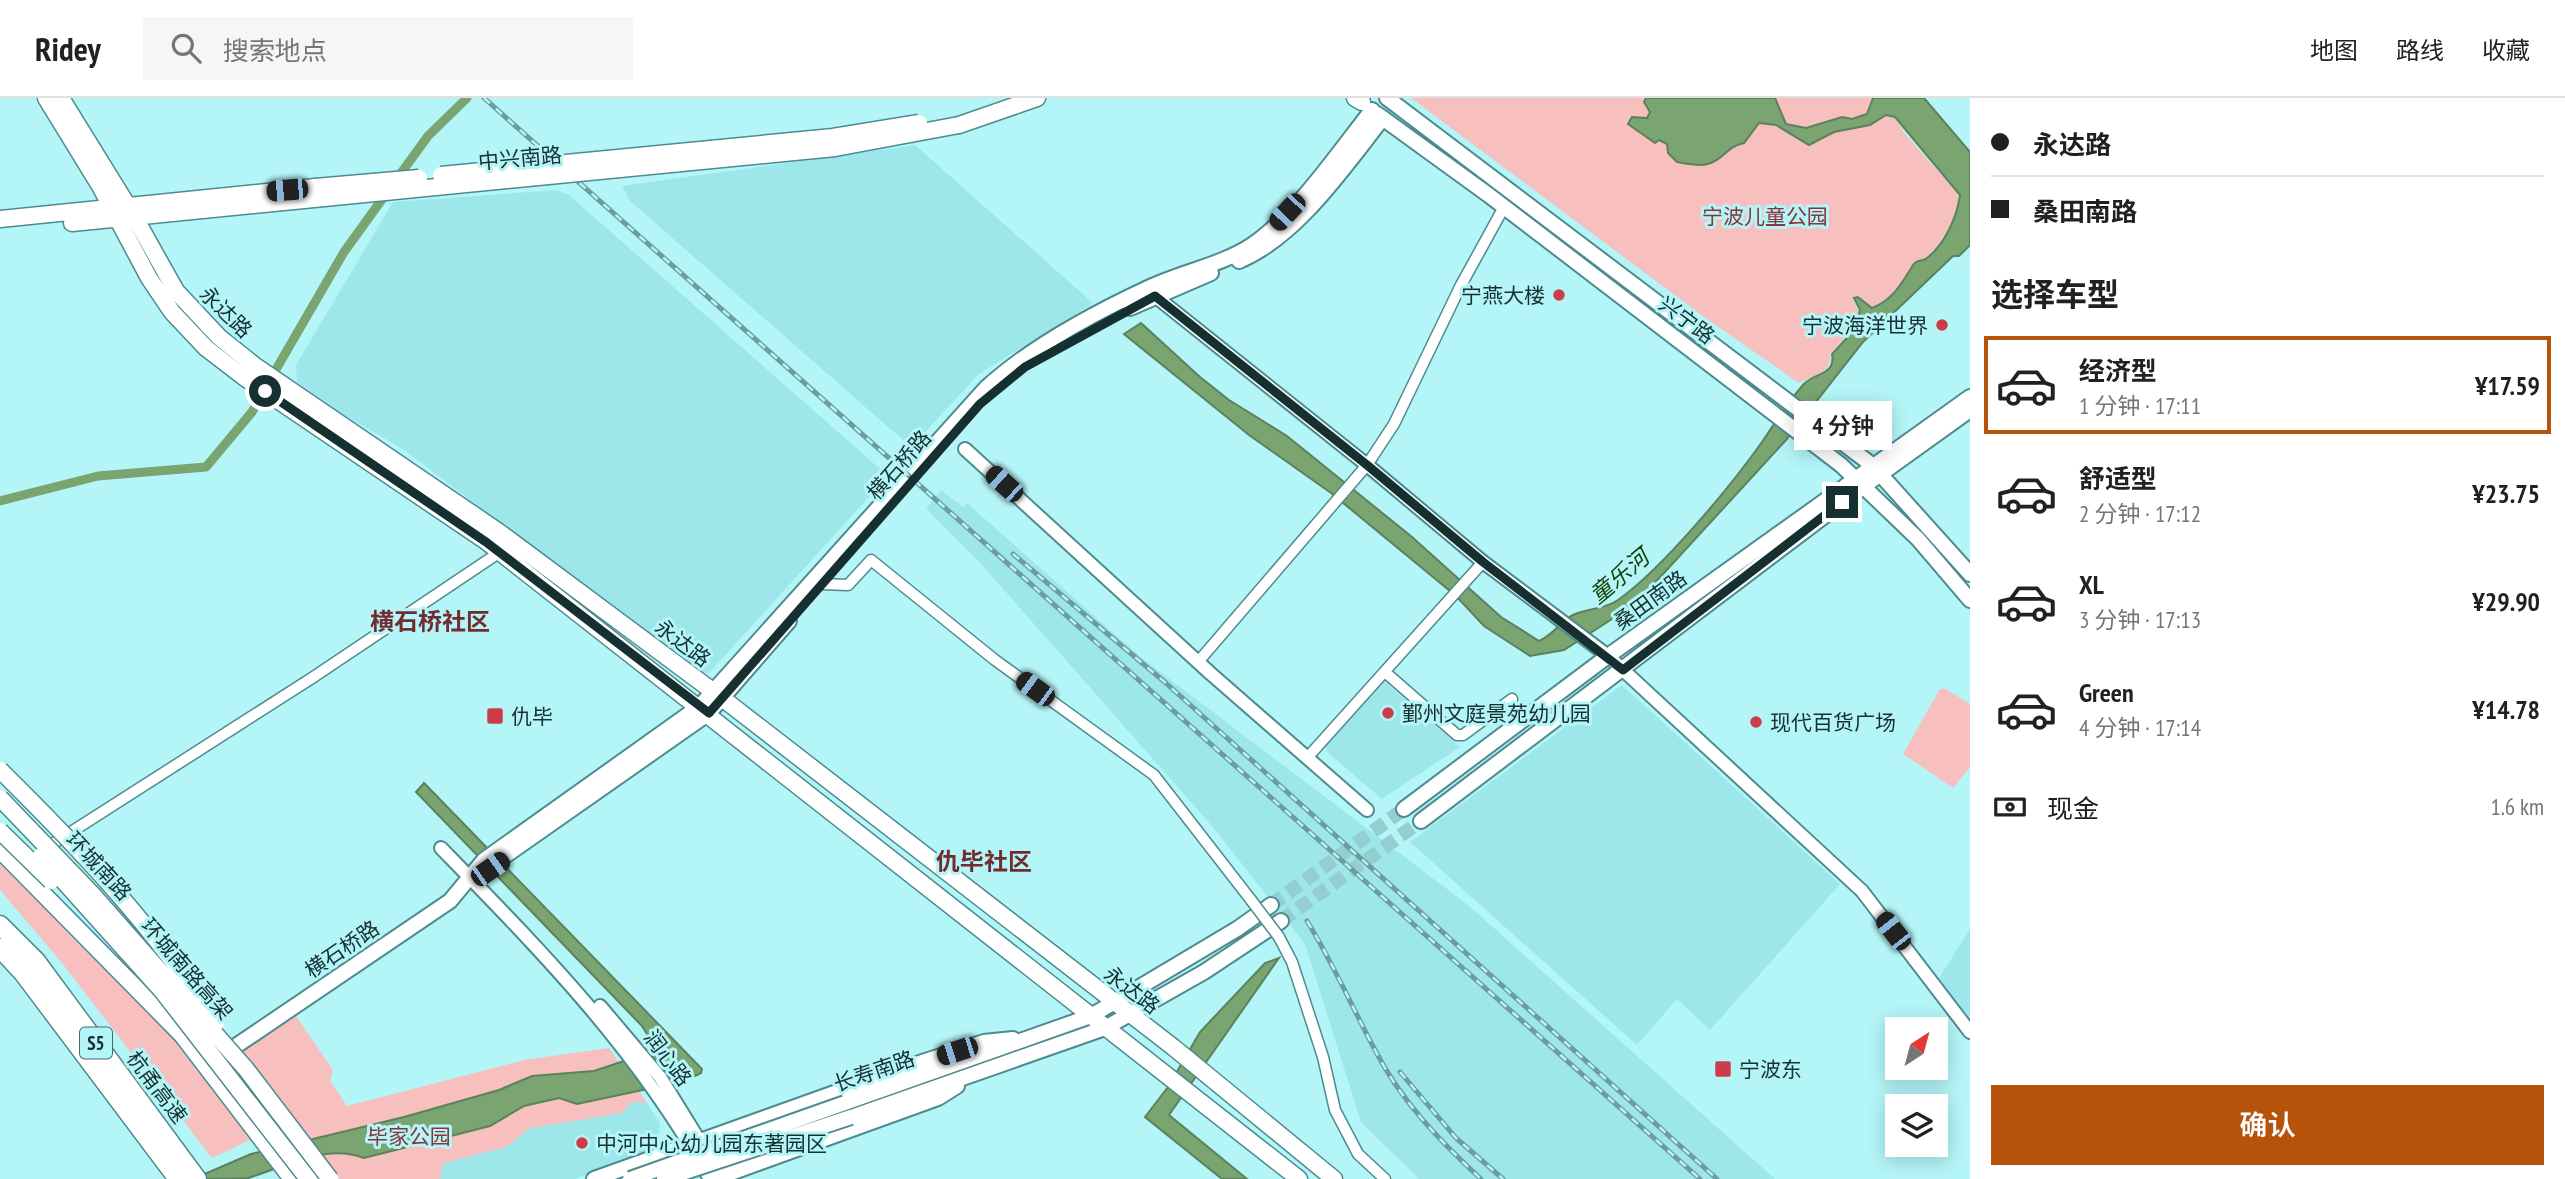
<!DOCTYPE html>
<html lang="zh">
<meta charset="utf-8">
<style>
body{margin:0;font-family:"PT Sans Narrow","Noto Sans SC",sans-serif;background:#f6f6f6;color:#202124;height:100vh;display:flex;flex-direction:column;font-size:26px;white-space:nowrap}
*{box-sizing:border-box;margin:0}
p{font-size:23px;color:#757577}
.icon{flex:none;width:38px;height:38px;fill:none;stroke:currentColor;stroke-width:2;stroke-linecap:round;stroke-linejoin:round}
.map{position:relative;flex:1;overflow:hidden}
.side{display:flex;flex-direction:column;background:#fff;width:595px}
.side>*{flex:none}
.guide{display:grid;align-content:center;height:154px;padding:0 21px;background:#fff}
.needle{width:46px;rotate:36deg}
.buttons{position:absolute;left:1885px;top:919px;display:grid;gap:14px}
.buttons a{display:grid;place-items:center;width:63px;height:63px;border-radius:0px;background:#fff;box-shadow:0 4px 18px #0003;font-size:35px}
.end{position:absolute;width:32px;height:32px;margin:-16px;border:9px solid #163031;background:#fff;box-shadow:0 0 0 4px #fff}
.from{border-radius:50%}
.bubble{position:absolute;height:49px;border-radius:0px;background:#fff;box-shadow:0 4px 18px #0003;font-size:23px;font-weight:600;line-height:49px;text-align:center}
.car{position:absolute;width:21px;height:42px;margin:-21px -10px;border-radius:9px;box-shadow:0 0 5px 2px #0007;background:linear-gradient(#222 24%,#8ab4d8 0 40%,#222 0 76%,#8ab4d8 0 86%,#222 0)}
.guide b{display:flex;align-items:center;gap:24px;height:66px;font-size:26px}
.guide b+b{border-top:2px solid #e0e0e0}
.guide i{width:18px;height:18px;background:#202124}
ul{padding:0;list-style:none}
li{display:flex;align-items:center;gap:21px;height:98px;margin:0 14px 10px;padding:0 7px;border:4px solid transparent;border-radius:0px}
li div{flex:1}
li b{display:block;font-size:26px}
li em{font-style:normal;font-weight:600}
li.active{border-color:#b45309}
li>.icon{width:63px;height:63px;stroke-width:1.5}
h2{padding:0 21px;font-size:32px;line-height:84px}
.pay{display:flex;align-items:center;gap:18px;height:77px;padding:0 21px;font-size:26px}
.pay p{margin-inline-start:auto}
.cta{display:flex;gap:14px;margin-top:auto;padding:14px 21px}
.cta a{flex:1;height:80px;border-radius:0px;background:#b45309;color:#fff;font-size:28px;font-weight:600;line-height:80px;text-align:center}
header{display:flex;align-items:center;gap:42px;box-sizing:border-box;height:98px;padding:0 35px;background:#fff;border-bottom:2px solid #e0e0e0}
header strong{font-size:33px}
nav{display:flex;gap:38px;margin-inline-start:auto;font-size:24px}
.search{width:490px;height:63px;background:#f6f6f6;display:flex;align-items:center;gap:18px;box-sizing:border-box;padding:0 24px;border-radius:0px;color:#757577;font-size:26px}
main{display:flex;flex:1;min-height:0}
.map>svg:first-child{display:block}
.built{fill:#9de7eb}
.green{fill:#f7c0bf}
.water{fill:#7aa470;stroke:#5c815d;stroke-width:2}
.lines{fill:none;stroke-linecap:round;stroke-linejoin:round}
.canal{stroke:#7aa470;stroke-width:9}
.secondary-tunnel{stroke:#94ced0;stroke-width:14;stroke-dasharray:14 7;stroke-linecap:butt}
.minor-casing{stroke:#4d8b8f;stroke-width:13}
.tertiary-casing{stroke:#4d8b8f;stroke-width:16}
.secondary-casing{stroke:#4d8b8f;stroke-width:18}
.primary-casing{stroke:#4d8b8f;stroke-width:19}
.motorway-casing{stroke:#4d8b8f;stroke-width:21}
.minor{stroke:#fff;stroke-width:10}
.tertiary{stroke:#fff;stroke-width:12}
.secondary{stroke:#fff;stroke-width:14}
.primary{stroke:#fff;stroke-width:16}
.motorway{stroke:#fff;stroke-width:18}
.rail-casing{stroke:#6d9c9e;stroke-width:5}
.rail{stroke:#b4f5f8;stroke-width:2.5;stroke-dasharray:8;stroke-linecap:butt}
.minor-bridge-casing{stroke:#4d8b8f;stroke-width:13;stroke-linecap:butt}
.secondary-bridge-casing{stroke:#4d8b8f;stroke-width:18;stroke-linecap:butt}
.primary-bridge-casing{stroke:#4d8b8f;stroke-width:19;stroke-linecap:butt}
.trunk-bridge-casing{stroke:#4d8b8f;stroke-width:19;stroke-linecap:butt}
.minor-bridge{stroke:#fff;stroke-width:10}
.secondary-bridge{stroke:#fff;stroke-width:14}
.primary-bridge{stroke:#fff;stroke-width:16}
.trunk-bridge{stroke:#fff;stroke-width:16}
.route{stroke:#163031;stroke-width:9}
.poi-dot{fill:#cc3c49;stroke:#b4f5f8;stroke-width:2.5}
.labels{text-anchor:middle;dominant-baseline:central;stroke-width:6;stroke-linejoin:round;paint-order:stroke}
.shield{fill:#b4f5f8;stroke:#456b6d;stroke-width:2}
.shield-label{font-size:19px;font-weight:bold;fill:#163031}
.street-label{font-size:21px;fill:#163031;stroke:#b4f5f8}
.park-label{font-size:21px;fill:#8a3338;stroke:#b4f5f8}
.poi-label{font-size:21px;fill:#163031;stroke:#b4f5f8;text-anchor:start}
.water-label{font-size:23px;font-style:italic;fill:#143f08;stroke:#b4f5f8}
.quarter-label{font-size:24px;font-weight:bold;fill:#722c2f;stroke:#b4f5f8}
</style>
<header>
<strong>Ridey</strong>
<div class="search"><svg class="icon" aria-label="search" viewBox="0 0 24 24"><circle cx="10" cy="10" r="6"/><path d="M15 15l6 6"/></svg>搜索地点</div>
<nav><a>地图</a><a>路线</a><a>收藏</a></nav>
</header>
<main>
<div class="map">
<svg width="1970" height="1081" viewBox="0 0 1970 1081">
<rect width="100%" height="100%" fill="#b4f5f8"/>
<path class="built" d="M915 47 1093 205 979 276 911 349 630 103 622 88Z
M556 92 569 97 888 378 709 575 694 573 406 353 343 316 297 284 296 267 393 104Z
M941 392 963 409 967 405 1143 561 1468 807 1775 1081H1419L1361 1024 1305 846 1212 728 982 467 926 411Z
M1384 583 1460 649 1382 701 1327 654 1325 648Z
M1622 587 1840 786 1710 932 1677 901 1637 947 1410 744Z
M1970 831V920L1939 880Z
M632 1004 647 1005 660 1026 658 1042 642 1057 575 1081H440L443 1065 506 1049 530 1030 622 1015Z"/>
<path class="green" d="M1411 0H1881L1906 37 1959 97C1956 121 1945 141 1928 158 1924 162 1919 162 1913 165 1904 184 1893 200 1872 209L1859 198 1852 200 1858 212 1854 229 1830 256C1833 275 1812 277 1799 285L1704 219Z
M1940 591H1946L1970 606V669L1953 690 1903 656Z
M0 759 163 927 252 1041 212 1060 62 865 0 792Z
M294 915 333 972 330 983 347 1008 524 962 609 950 647 1005 632 1004 622 1015 530 1030 506 1049 443 1065 440 1081H340L244 956 246 949Z"/>
<path class="water" d="M1646 0H1775L1786 26 1806 30 1842 19 1852 21 1867 16 1873 0H1924L1970 54V147L1959 158H1953L1863 244 1786 342 1653 487 1612 521 1564 552 1530 558 1484 528 1456 498 1331 395 1249 337 1124 236 1141 225 1200 279 1229 302 1287 338 1412 439 1501 519 1539 543C1553 537 1560 524 1573 517 1587 510 1604 512 1618 502 1662 471 1731 388 1762 344 1775 325 1788 304 1803 287 1814 274 1836 278 1832 256L1855 231 1860 212 1854 200 1858 199 1872 210C1893 202 1902 185 1913 167 1917 161 1922 164 1927 160 1945 146 1957 119 1960 97L1895 19 1886 17 1870 27 1834 34 1809 47 1776 27 1759 25 1744 45C1726 49 1726 59 1711 65 1701 69 1688 66 1677 64L1668 55 1667 46 1659 42 1655 45 1628 26 1632 19 1647 20 1650 14 1644 4Z
M424 685 702 971 701 975 685 983 577 1006 559 1000 524 1008 490 1028 364 1060C325 1045 285 1069 248 1080 232 1081 209 1081 193 1081L251 1056 404 1019 499 992 532 978 594 973 657 952 642 928 416 694Z
M1279 860 1169 1017 1247 1081H1222L1145 1019 1168 989 1200 934 1265 865Z"/>
<g class="lines">
<path class="canal" d="M396 82 428 38 467 0
M271 280 344 154 388 93
M0 403 98 378 206 369 252 314 264 292"/>
<path class="secondary-tunnel" d="M1271 807 1404 711
M1281 823 1421 723"/>
<defs>
<path id="minor" d="M821 486 848 487 871 462 995 562 1154 677 1251 802
M1198 564 1367 367 1394 326 1460 189 1504 109
M1385 574 1457 637H1463L1512 601
M1307 660 1483 464
M43 752 312 580 503 452
M1279 839 1292 864 1323 959 1335 1012 1358 1056 1385 1081"/>
<path id="tertiary" d="M1155 198 1367 367 1483 464 1608 558 1862 793 1970 934
M965 351 1210 575 1367 712
M441 750C544 856 637 950 710 1081
M600 908 660 979 723 1081"/>
<path id="secondary" d="M1387 0 1872 367 1970 476
M1377 16 1490 98 1841 367 1918 441 1970 502
M1239 163C1298 138 1344 69 1383 20
M1130 210 1211 175
M1404 711 1608 558 1970 299
M1421 723 1864 388 1970 312
M475 779 709 615 789 523
M233 950 450 803 484 762 700 608 986 290C1032 248 1092 216 1148 190 1181 174 1222 167 1252 147 1298 115 1337 56 1372 12
M845 1005 1091 918 1237 831 1271 807
M851 1019 1105 930 1204 874 1281 823
M594 1081 904 970 984 944 1013 941
M714 1081 938 1000 957 988"/>
<path id="primary" d="M46 0 100 88 149 180 172 214 206 250 245 280 487 444 1299 1081
M61 0 134 118 176 193 219 239 254 267 499 434 722 600 1173 949 1334 1081
M1355 0 1362 4
M959 27 1037 0
M0 121 315 89
M72 125 314 101
M0 752 182 937 292 1081
M255 994 319 1081"/>
<path id="motorway" d="M0 827 36 863 197 1081
M0 850 24 876 178 1081"/>
</defs>
<use href="#minor" class="minor-casing"/>
<use href="#tertiary" class="tertiary-casing"/>
<use href="#secondary" class="secondary-casing"/>
<use href="#primary" class="primary-casing"/>
<use href="#motorway" class="motorway-casing"/>
<use href="#minor" class="minor"/>
<use href="#tertiary" class="tertiary"/>
<use href="#secondary" class="secondary"/>
<use href="#primary" class="primary"/>
<use href="#motorway" class="motorway"/>
<defs>
<path id="rail" d="M484 0 1700 1081
M1013 456 1167 586 1717 1081
M1307 823C1333 865 1352 909 1375 952 1401 1003 1440 1043 1481 1081
M1400 974 1456 1040 1503 1081"/>
</defs>
<use href="#rail" class="rail-casing"/>
<use href="#rail" class="rail"/>
<defs>
<path id="minor-bridge" d="M1251 802 1279 839"/>
<path id="secondary-bridge" d="M630 1081 845 1005
M664 1081 851 1019"/>
<path id="primary-bridge" d="M441 77 833 39 919 25
M315 89 419 80
M314 101 835 50 959 27"/>
<path id="trunk-bridge" d="M0 672C80 751 155 830 216 925
M0 700 93 797 246 971 330 1081
M0 733 51 783
M41 758 163 894 308 1081"/>
</defs>
<use href="#minor-bridge" class="minor-bridge-casing"/>
<use href="#secondary-bridge" class="secondary-bridge-casing"/>
<use href="#primary-bridge" class="primary-bridge-casing"/>
<use href="#trunk-bridge" class="trunk-bridge-casing"/>
<use href="#minor-bridge" class="minor-bridge"/>
<use href="#secondary-bridge" class="secondary-bridge"/>
<use href="#primary-bridge" class="primary-bridge"/>
<use href="#trunk-bridge" class="trunk-bridge"/>
</g>
<g class="lines">
<path class="route" d="M265 293 486 444 709 615 980 306 1025 269 1155 198 1367 367 1483 464 1623 572 1842 404"/>
</g>
<g class="poi-dot">
<circle cx="1559" cy="197" r="7"/>
<circle cx="1942" cy="227" r="7"/>
<circle cx="1388" cy="615" r="7"/>
<rect x="486" y="609" width="18" height="18" rx="3.5"/>
<circle cx="1756" cy="624" r="7"/>
<rect x="1714" y="962" width="18" height="18" rx="3.5"/>
<circle cx="582" cy="1045" r="7"/>
</g>
<g class="labels">
<rect class="shield" x="80" y="929.5" width="32" height="31" rx="5"/>
<g class="shield-label">
<text x="96" y="945">S5</text>
</g>
<g class="street-label">
<text transform="translate(520 60) rotate(-5)">中兴南路</text>
<text transform="translate(226 214) rotate(44)">永达路</text>
<text transform="translate(1687 222) rotate(37)">兴宁路</text>
<text transform="translate(899 367) rotate(-49)">横石桥路</text>
<text transform="translate(1650 502) rotate(-36)">桑田南路</text>
<text transform="translate(683 545) rotate(37)">永达路</text>
<text transform="translate(99 768) rotate(47)">环城南路</text>
<text transform="translate(342 851) rotate(-34)">横石桥路</text>
<text transform="translate(187 871) rotate(49)">环城南路高架</text>
<text transform="translate(1132 892) rotate(37)">永达路</text>
<text transform="translate(668 960) rotate(53)">润心路</text>
<text transform="translate(874 973) rotate(-19)">长寿南路</text>
<text transform="translate(157 989) rotate(53)">杭甬高速</text>
</g>
<g class="park-label">
<text x="1765" y="118">宁波儿童公园</text>
<text x="409" y="1038">毕家公园</text>
</g>
<g class="poi-label">
<text x="1545" y="197" text-anchor="end">宁燕大楼</text>
<text x="1928" y="227" text-anchor="end">宁波海洋世界</text>
<text x="1402" y="615">鄞州文庭景苑幼儿园</text>
<text x="511" y="618">仇毕</text>
<text x="1770" y="624">现代百货广场</text>
<text x="1739" y="971">宁波东</text>
<text x="596" y="1045">中河中心幼儿园东著园区</text>
</g>
<g class="water-label">
<text transform="translate(1619 478) rotate(-40)">童乐河</text>
</g>
<g class="quarter-label">
<text x="430" y="523">横石桥社区</text>
<text x="984" y="763">仇毕社区</text>
</g>
</g>
</svg>
<div class="buttons">
<a><svg class="needle" viewBox="-14 -14 28 28"><path d="M0-13l5 13h-10z" fill="#e53935"/><path d="M0 13l5-13h-10z" fill="#757577"/></svg></a>
<a><svg class="icon" aria-label="layers" viewBox="0 0 24 24"><path d="M12 4l9 5-9 5-9-5zM3 14l9 5 9-5"/></svg></a>
</div>
<i class="end from" style="left:265px;top:293px"></i>
<i class="end" style="left:1842px;top:404px"></i>
<div class="bubble" style="left:1794px;top:303px;width:98px">4 分钟</div>
<i class="car" style="left:287px;top:92px;rotate:265deg"></i>
<i class="car" style="left:1287px;top:114px;rotate:223deg"></i>
<i class="car" style="left:1004px;top:386px;rotate:312deg"></i>
<i class="car" style="left:1035px;top:591px;rotate:306deg"></i>
<i class="car" style="left:490px;top:771px;rotate:55deg"></i>
<i class="car" style="left:1893px;top:833px;rotate:322deg"></i>
<i class="car" style="left:957px;top:953px;rotate:252deg"></i>
</div>
<section class="side">
<div class="guide">
<b><i class="from"></i>永达路</b>
<b><i></i>桑田南路</b>
</div>
<h2>选择车型</h2>
<ul>
<li class="active"><svg class="icon" aria-label="car" viewBox="0 0 24 24"><path d="M5 17H2v-5l4-1 3-4h7l3 4 3 1v5h-3M9 17h6M6 11h13"/><circle cx="7" cy="17" r="2"/><circle cx="17" cy="17" r="2"/></svg><div><b>经济型</b><p>1 分钟 · 17:11</p></div><em>¥17.59</em></li>
<li><svg class="icon" aria-label="car" viewBox="0 0 24 24"><path d="M5 17H2v-5l4-1 3-4h7l3 4 3 1v5h-3M9 17h6M6 11h13"/><circle cx="7" cy="17" r="2"/><circle cx="17" cy="17" r="2"/></svg><div><b>舒适型</b><p>2 分钟 · 17:12</p></div><em>¥23.75</em></li>
<li><svg class="icon" aria-label="car" viewBox="0 0 24 24"><path d="M5 17H2v-5l4-1 3-4h7l3 4 3 1v5h-3M9 17h6M6 11h13"/><circle cx="7" cy="17" r="2"/><circle cx="17" cy="17" r="2"/></svg><div><b>XL</b><p>3 分钟 · 17:13</p></div><em>¥29.90</em></li>
<li><svg class="icon" aria-label="car" viewBox="0 0 24 24"><path d="M5 17H2v-5l4-1 3-4h7l3 4 3 1v5h-3M9 17h6M6 11h13"/><circle cx="7" cy="17" r="2"/><circle cx="17" cy="17" r="2"/></svg><div><b>Green</b><p>4 分钟 · 17:14</p></div><em>¥14.78</em></li>
</ul>
<div class="pay"><svg class="icon" aria-label="cash" viewBox="0 0 24 24"><path d="M3 7h18v10H3z"/><circle cx="12" cy="12" r="2"/></svg>现金<p>1.6 km</p></div>
<div class="cta"><a>确认</a></div>
</section>
</main>
